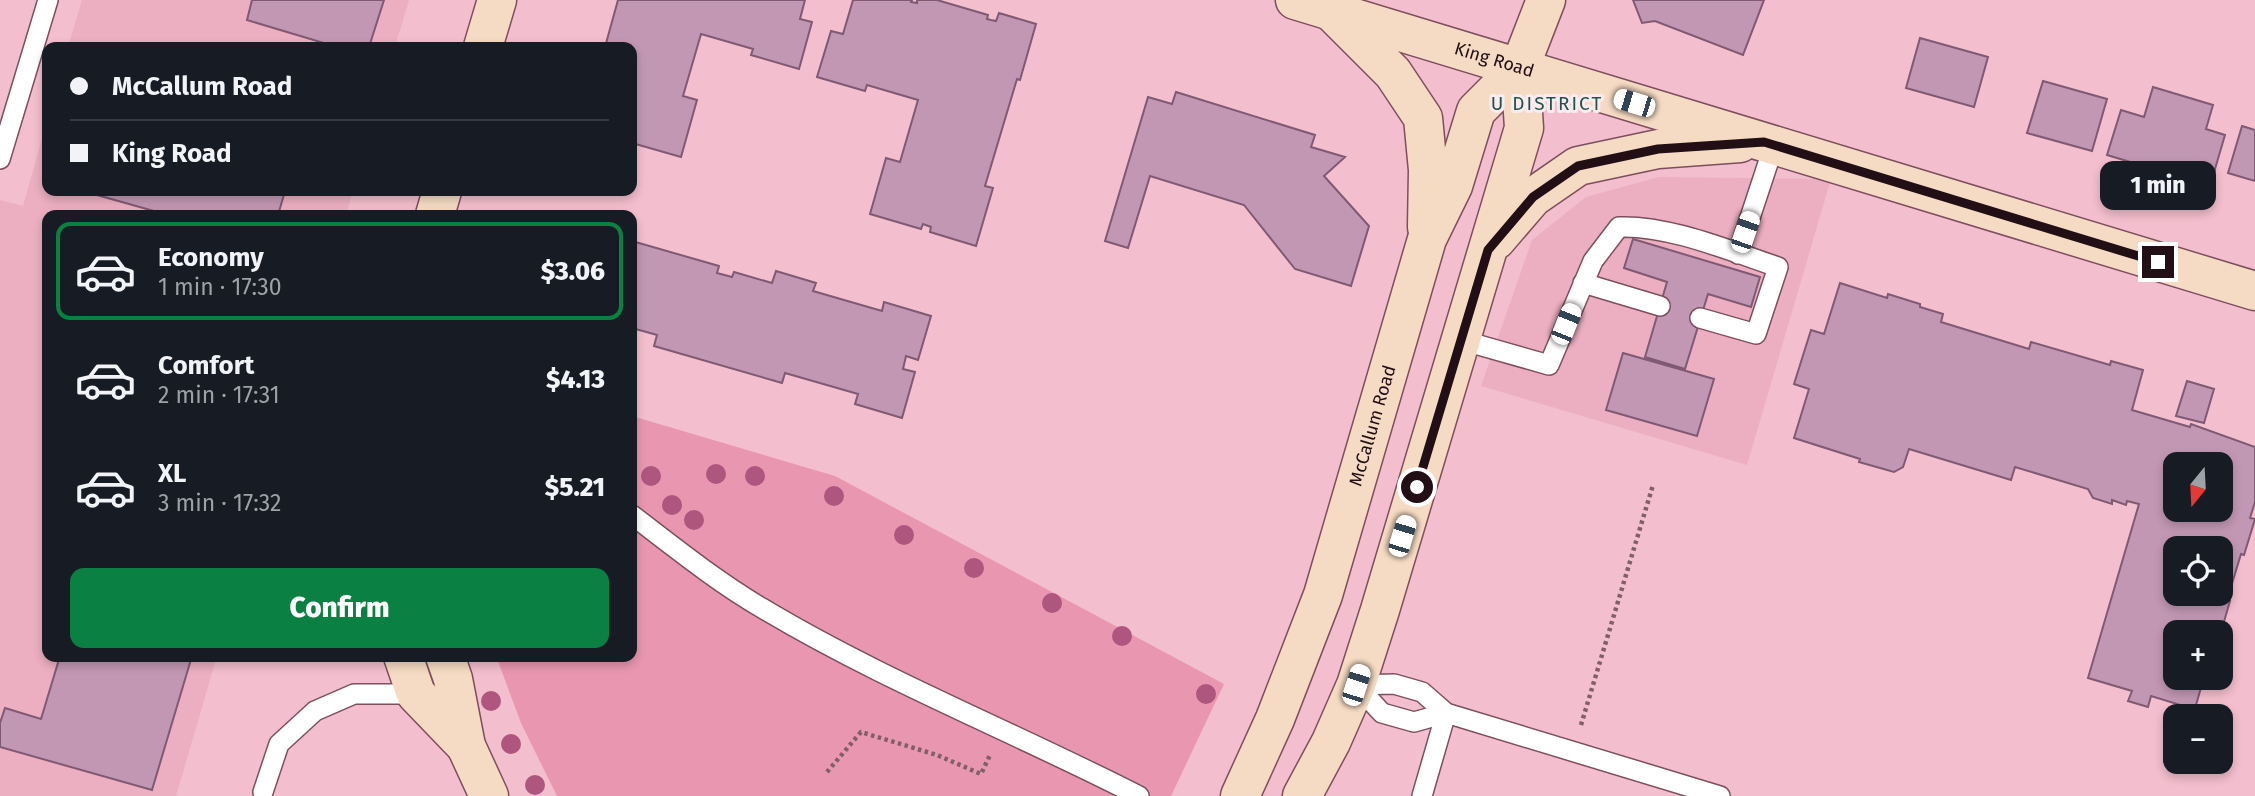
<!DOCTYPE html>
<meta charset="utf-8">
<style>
body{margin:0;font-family:"Fira Sans",sans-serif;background:#242831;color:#f1f3f6;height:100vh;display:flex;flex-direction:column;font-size:26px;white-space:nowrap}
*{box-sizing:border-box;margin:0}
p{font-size:23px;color:#9ea1a6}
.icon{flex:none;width:38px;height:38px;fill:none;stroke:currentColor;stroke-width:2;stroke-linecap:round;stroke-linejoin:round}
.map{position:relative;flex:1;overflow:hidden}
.side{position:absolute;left:42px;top:210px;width:595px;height:452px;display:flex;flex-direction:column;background:#171b24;border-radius:14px;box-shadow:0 4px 10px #0003}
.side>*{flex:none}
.guide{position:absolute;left:42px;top:42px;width:595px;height:154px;border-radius:14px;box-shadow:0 4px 10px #0003;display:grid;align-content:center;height:154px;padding:0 28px;background:#171b24}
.needle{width:46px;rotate:198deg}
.buttons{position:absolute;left:2163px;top:452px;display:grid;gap:14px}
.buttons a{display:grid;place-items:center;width:70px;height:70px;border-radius:14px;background:#171b24;box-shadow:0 4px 10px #0003;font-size:35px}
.end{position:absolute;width:32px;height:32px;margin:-16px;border:9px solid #210f15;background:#fff;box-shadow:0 0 0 4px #fff}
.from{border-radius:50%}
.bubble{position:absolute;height:49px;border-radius:14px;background:#171b24;box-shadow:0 4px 10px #0003;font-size:23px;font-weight:800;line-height:49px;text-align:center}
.car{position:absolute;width:21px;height:42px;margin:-21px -10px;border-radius:9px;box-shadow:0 0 5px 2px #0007;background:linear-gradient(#fff 24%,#345 0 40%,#fff 0 76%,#345 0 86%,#fff 0)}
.guide b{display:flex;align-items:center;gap:24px;height:66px;font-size:26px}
.guide b+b{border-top:2px solid #363941}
.guide i{width:18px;height:18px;background:#f1f3f6}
ul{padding:12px 0 0;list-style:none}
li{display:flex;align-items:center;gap:21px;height:98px;margin:0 14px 10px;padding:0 14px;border:4px solid transparent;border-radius:14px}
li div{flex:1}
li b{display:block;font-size:26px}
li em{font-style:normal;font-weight:800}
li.on{border-color:#0b8043}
li>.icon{width:63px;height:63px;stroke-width:1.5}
.button{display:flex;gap:14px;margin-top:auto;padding:14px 28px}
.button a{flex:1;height:80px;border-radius:14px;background:#0b8043;color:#fff;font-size:28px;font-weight:800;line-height:80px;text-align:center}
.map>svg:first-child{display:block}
.built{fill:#ecafc1}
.green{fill:#e997b1}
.building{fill:#c297b3;stroke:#805973;stroke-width:2;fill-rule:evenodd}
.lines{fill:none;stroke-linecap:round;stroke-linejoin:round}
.lane-casing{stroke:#7d4f5e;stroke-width:22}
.secondary-casing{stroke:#7d4f5e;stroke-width:41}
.path{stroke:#815f69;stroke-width:4.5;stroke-dasharray:3.5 3.5;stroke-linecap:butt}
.lane{stroke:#fff;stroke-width:19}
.secondary{stroke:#f5dbc3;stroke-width:38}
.tree{fill:#af567e}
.route{stroke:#210f15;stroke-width:9}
.labels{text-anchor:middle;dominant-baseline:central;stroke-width:6;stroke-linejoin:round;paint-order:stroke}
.street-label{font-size:18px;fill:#210f15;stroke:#fbebef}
.neighbourhood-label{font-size:19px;letter-spacing:2px;fill:#1e554b;stroke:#fbebef}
</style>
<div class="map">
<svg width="2255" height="796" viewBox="0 0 2255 796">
<rect width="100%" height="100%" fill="#f3becd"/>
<path class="built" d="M82 0H409L395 47H68Z
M47 121V191H353L346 215H47V656H217L176 796H0V200L23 206Z
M1659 177 1831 179 1747 465 1481 386 1532 240 1586 197Z"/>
<path class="green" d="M632 416 835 476 1224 684 1171 796H557L521 723 496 656H632Z"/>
<path class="building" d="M252 0H384L369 47H337L247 20Z
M618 0H805L800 19 812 22 799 69 751 55 753 49 701 34 683 96 697 100 681 157 632 143V47H605Z
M853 0H912L911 2 917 3V0H937L988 15 987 19 991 20 996 21 999 13 1036 24 1020 80 1017 79 985 186 993 188 976 246 930 232 931 227 923 224 921 229 870 214 886 158 900 162 918 100 867 85 865 91 817 77 831 31 843 34Z
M1633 0H1764L1743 55 1655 21 1642 23Z
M1920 38 1988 57 1974 107 1906 88Z
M2043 81 2107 99 2092 151 2027 133Z
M2153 87 2213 105 2206 129 2225 135 2210 186 2107 155 2121 110 2144 117Z
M1176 92 1315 135 1311 147 1345 157 1324 176 1369 226 1351 286 1295 269 1244 205 1150 176 1128 248 1105 241 1148 97 1172 104Z
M2242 126 2255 130V181L2228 173Z
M98 191H285L278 215H168L97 195Z
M1633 239 1760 277 1751 307 1708 294 1685 369 1645 357 1667 282 1624 268Z
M632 241 719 266 717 273 732 277 734 272 772 283 776 271 816 283 813 291 882 311 884 302 931 316 918 360 906 356 903 369 915 372 902 418 855 404 858 394 785 373 782 383 654 346 657 335 632 328Z
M1840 283 1887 298 1888 294 1920 304V307L1943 314 1941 322 2029 349 2031 342 2110 365 2111 361 2143 370 2132 410 2190 427 2191 424 2255 447V502L2250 518 2255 519 2244 555 2241 554 2227 600 2230 601 2221 632H2175V677H2204L2196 705 2190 708 2151 696 2148 707 2128 701 2132 691 2088 678 2139 504 2127 501 2126 505 2112 500V504L2093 498 2088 489 2015 467 2011 480 1909 449 1903 467 1894 472 1859 462 1860 459 1794 438 1809 389 1794 384 1811 330 1824 334ZM2175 464H2221V509H2175ZM2175 548H2221V593H2175Z
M1623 353 1714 379 1697 436 1606 410Z
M2187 381 2214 389 2204 423 2176 416Z
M60 656H192L152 790 0 747V723L5 708 41 719Z"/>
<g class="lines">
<defs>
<path id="lane" d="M0 159 48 0
M1738 254 1774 145
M1583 283 1660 306
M1461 340 1549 365 1593 261 1619 227C1669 225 1730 251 1778 267L1756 334 1700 318
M632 515C674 547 716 581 762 608 882 680 1014 732 1139 796
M1356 685 1394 684 1422 692 1446 713 1720 796
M1356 685 1382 713 1414 722 1446 713
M263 792 279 744 315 711 354 694H416
M1422 796 1446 713"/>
<g id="secondary">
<path id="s1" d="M1295 0C1616 95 1935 196 2255 291"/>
<path d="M1333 13 1393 73 1423 118 1428 170 1427 227"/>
<path d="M483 47 497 0"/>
<path d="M435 215 442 191"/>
<path d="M1496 240 1533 197 1578 166 1658 149 1740 143"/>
<path d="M403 656 416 694 466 746"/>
<path d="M445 656 453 679 466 746 489 796"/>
<path id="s2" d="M1240 796 1275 719 1323 595 1427 239 1453 186 1476 111 1520 67 1546 0"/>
<path d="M1302 796 1331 742 1356 685 1380 610 1524 128 1520 67"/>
</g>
</defs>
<use href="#lane" class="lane-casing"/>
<use href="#secondary" class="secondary-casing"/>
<path class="path" d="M1581 725 1653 485
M827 772 861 732 937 755 981 774 990 755"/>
<use href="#lane" class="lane"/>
<use href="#secondary" class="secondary"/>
</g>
<g class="tree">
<circle cx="716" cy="474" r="10"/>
<circle cx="651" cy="476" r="10"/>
<circle cx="755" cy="476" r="10"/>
<circle cx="834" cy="496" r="10"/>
<circle cx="672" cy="505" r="10"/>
<circle cx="694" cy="520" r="10"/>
<circle cx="904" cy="535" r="10"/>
<circle cx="974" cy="568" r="10"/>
<circle cx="1052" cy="603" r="10"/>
<circle cx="1122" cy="636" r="10"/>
<circle cx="1206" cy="694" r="10"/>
<circle cx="491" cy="701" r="10"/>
<circle cx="511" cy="744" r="10"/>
<circle cx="535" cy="785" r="10"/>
</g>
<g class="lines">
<path class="route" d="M1417 487 1488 250 1533 197 1578 166 1658 149 1764 142 2158 262"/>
</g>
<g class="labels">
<g class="street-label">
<text stroke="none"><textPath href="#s1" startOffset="208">King Road</textPath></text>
<text stroke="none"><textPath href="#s2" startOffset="394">McCallum Road</textPath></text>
</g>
<g class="neighbourhood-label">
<text x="1547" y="103">U DISTRICT</text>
</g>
</g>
</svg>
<div class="buttons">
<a><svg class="needle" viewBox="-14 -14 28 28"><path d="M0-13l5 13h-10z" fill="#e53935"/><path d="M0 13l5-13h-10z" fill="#9ea1a6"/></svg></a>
<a><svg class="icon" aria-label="locate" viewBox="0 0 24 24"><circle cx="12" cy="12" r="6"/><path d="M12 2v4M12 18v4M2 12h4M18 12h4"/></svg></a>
<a>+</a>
<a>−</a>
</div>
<i class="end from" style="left:1417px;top:487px"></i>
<i class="end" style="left:2158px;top:262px"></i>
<div class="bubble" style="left:2100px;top:161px;width:116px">1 min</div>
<i class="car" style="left:1634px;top:103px;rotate:287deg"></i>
<i class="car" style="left:1745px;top:232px;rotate:19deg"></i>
<i class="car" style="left:1566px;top:324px;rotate:22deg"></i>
<i class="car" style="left:1402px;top:536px;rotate:17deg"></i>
<i class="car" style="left:1356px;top:685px;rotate:18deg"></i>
<div class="guide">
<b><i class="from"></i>McCallum Road</b>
<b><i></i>King Road</b>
</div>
<section class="side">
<ul>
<li class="on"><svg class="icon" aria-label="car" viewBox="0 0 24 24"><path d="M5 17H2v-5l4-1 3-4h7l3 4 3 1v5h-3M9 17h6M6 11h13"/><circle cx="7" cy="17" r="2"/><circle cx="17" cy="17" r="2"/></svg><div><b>Economy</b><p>1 min · 17:30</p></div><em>$3.06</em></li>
<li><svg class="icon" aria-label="car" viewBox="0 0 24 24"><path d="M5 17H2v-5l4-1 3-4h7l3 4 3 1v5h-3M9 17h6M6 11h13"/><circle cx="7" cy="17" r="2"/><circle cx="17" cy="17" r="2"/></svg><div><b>Comfort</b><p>2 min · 17:31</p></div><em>$4.13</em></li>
<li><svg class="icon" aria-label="car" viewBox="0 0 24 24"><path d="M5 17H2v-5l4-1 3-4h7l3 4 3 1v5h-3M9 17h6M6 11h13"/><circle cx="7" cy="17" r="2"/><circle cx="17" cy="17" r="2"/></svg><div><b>XL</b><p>3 min · 17:32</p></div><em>$5.21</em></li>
</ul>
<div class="button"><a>Confirm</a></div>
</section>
</div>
